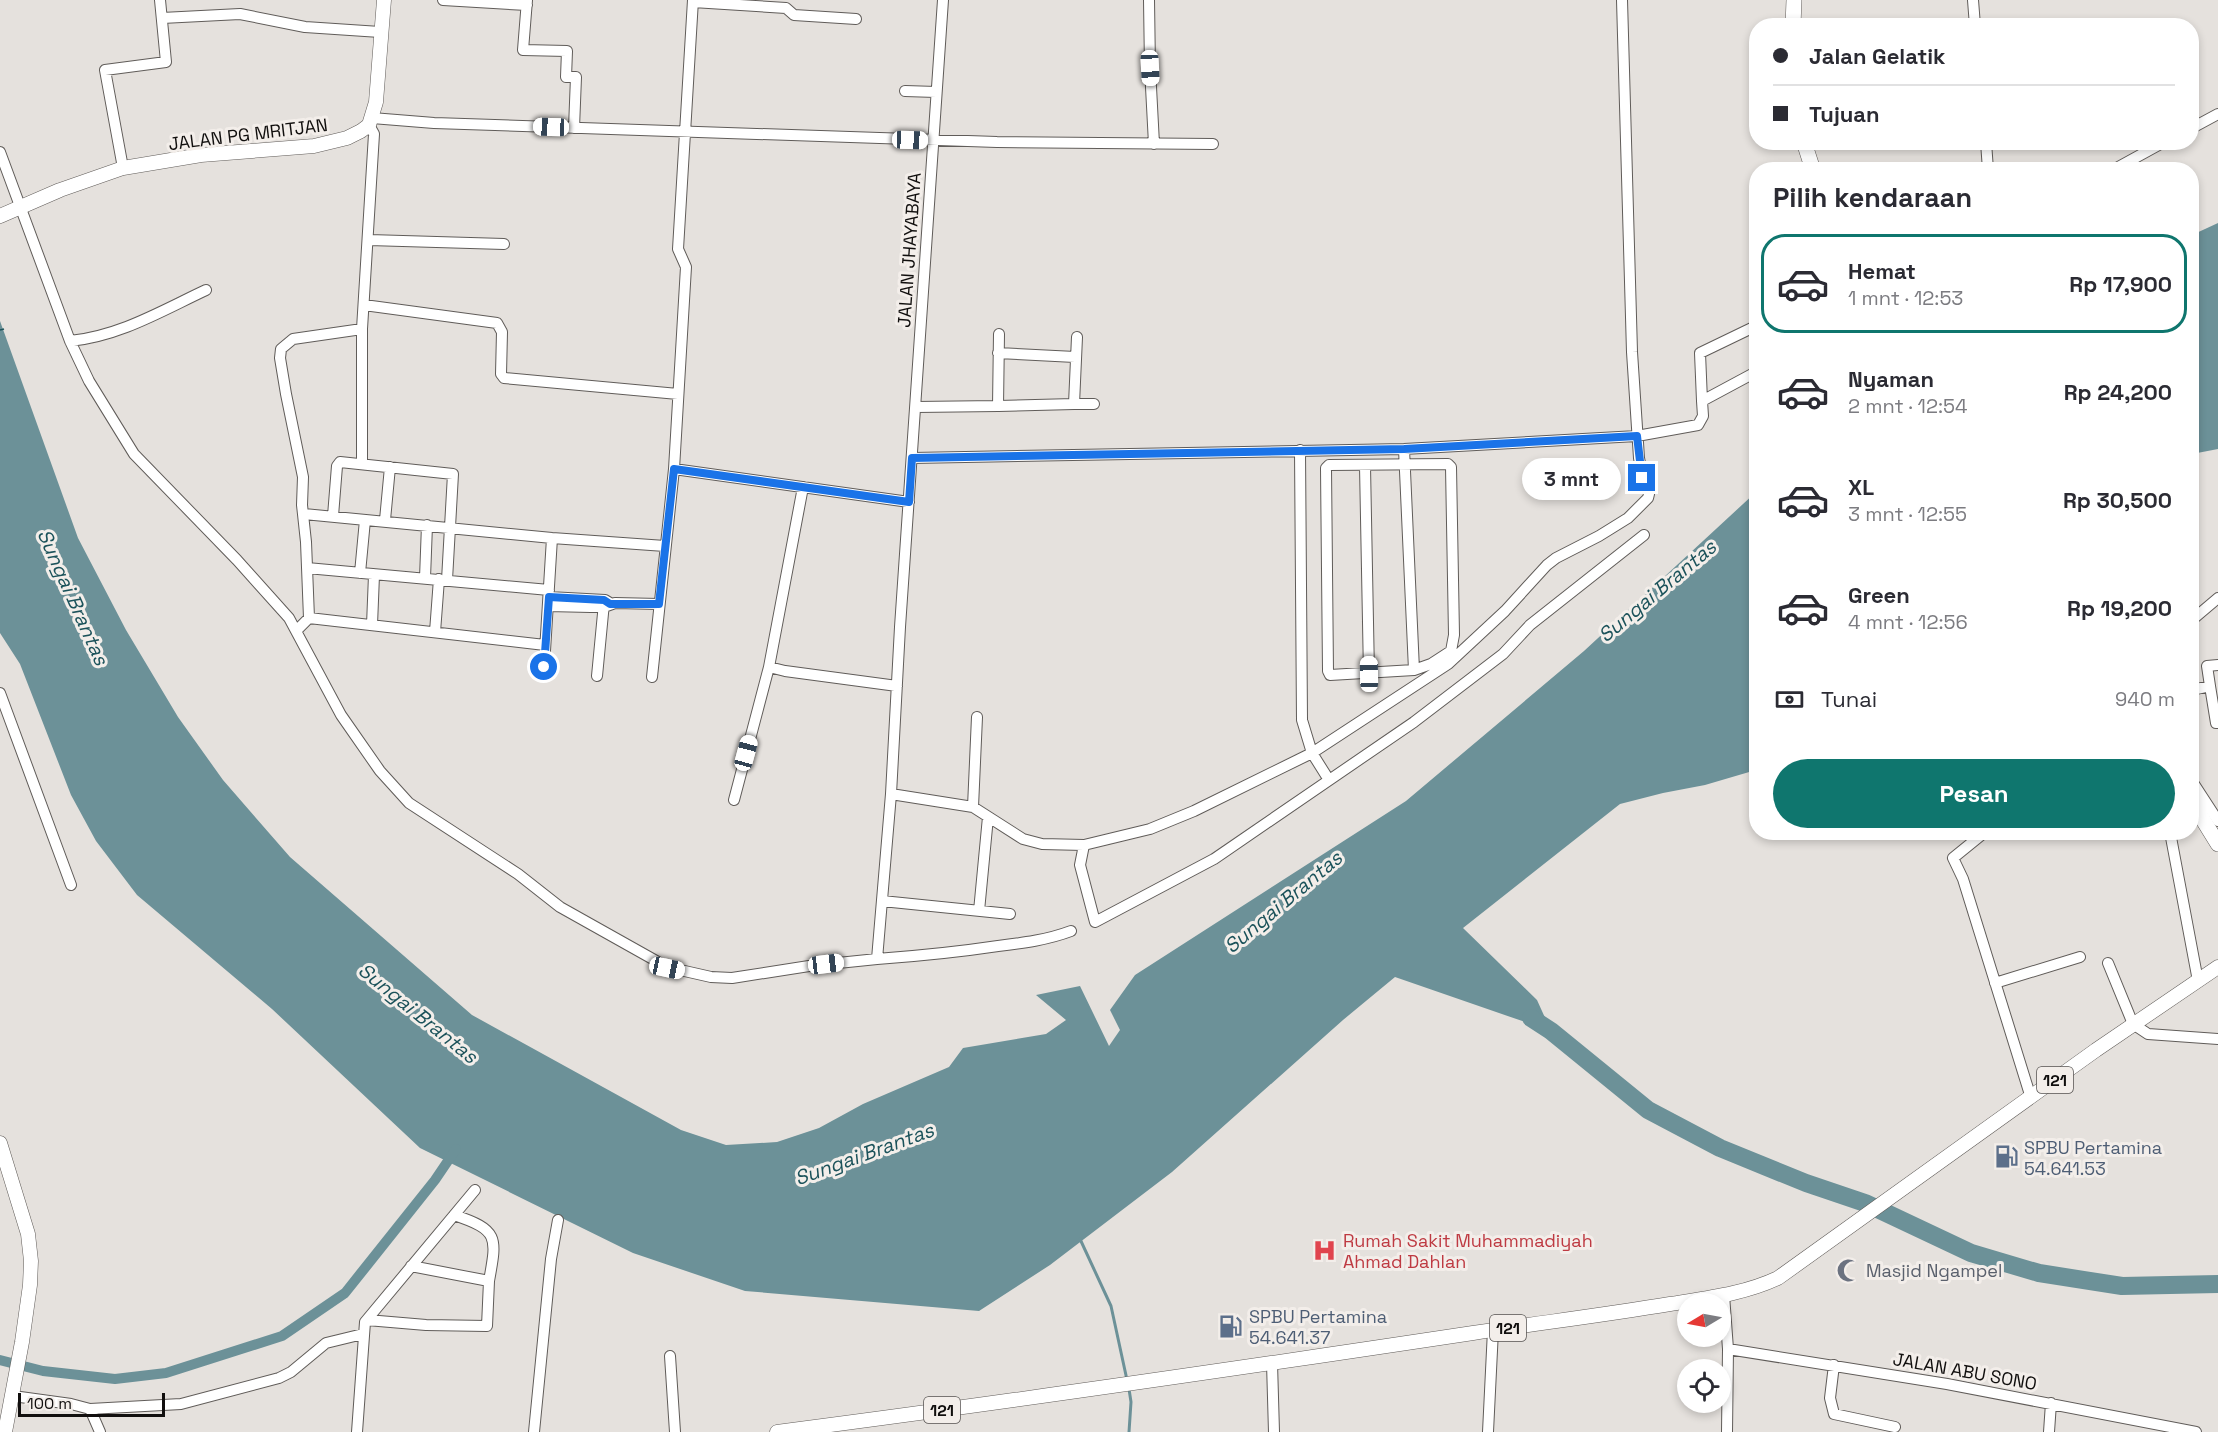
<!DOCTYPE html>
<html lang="id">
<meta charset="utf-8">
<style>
body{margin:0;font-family:"Space Grotesk",sans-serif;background:#f2f2f3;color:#2b2b33;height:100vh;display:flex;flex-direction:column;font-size:22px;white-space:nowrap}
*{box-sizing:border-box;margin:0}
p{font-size:20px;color:#7c7c81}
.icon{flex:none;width:33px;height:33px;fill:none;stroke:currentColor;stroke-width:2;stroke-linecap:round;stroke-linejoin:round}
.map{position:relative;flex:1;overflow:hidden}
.details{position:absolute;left:1749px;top:162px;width:450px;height:678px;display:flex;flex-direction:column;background:#fff;border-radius:24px;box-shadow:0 3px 9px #0003}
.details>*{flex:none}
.hud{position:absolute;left:1749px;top:18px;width:450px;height:132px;border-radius:24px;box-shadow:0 3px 9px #0003;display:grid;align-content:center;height:132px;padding:0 24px;background:#fff}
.needle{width:39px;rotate:260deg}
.controls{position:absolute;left:1677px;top:1293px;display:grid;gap:12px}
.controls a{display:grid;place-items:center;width:54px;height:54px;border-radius:50%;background:#fff;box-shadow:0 3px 9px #0003;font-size:30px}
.scale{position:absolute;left:18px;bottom:15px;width:147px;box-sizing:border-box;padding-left:6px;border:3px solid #110f0e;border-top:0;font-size:16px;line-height:21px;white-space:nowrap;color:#110f0e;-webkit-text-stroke:4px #f3eeea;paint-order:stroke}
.end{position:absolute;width:27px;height:27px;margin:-14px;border:8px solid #1a73e8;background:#fff;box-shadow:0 0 0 3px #fff}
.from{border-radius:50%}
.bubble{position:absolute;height:42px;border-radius:21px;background:#fff;box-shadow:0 3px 9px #0003;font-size:20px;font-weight:600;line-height:42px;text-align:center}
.car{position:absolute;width:18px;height:36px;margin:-18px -9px;border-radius:8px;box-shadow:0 0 4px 2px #0007;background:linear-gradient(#fff 24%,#345 0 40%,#fff 0 76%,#345 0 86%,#fff 0)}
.hud b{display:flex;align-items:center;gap:21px;height:57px;font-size:22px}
.hud b+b{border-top:2px solid #e1e1e2}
.hud i{width:15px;height:15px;background:#2b2b33}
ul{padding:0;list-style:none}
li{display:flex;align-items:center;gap:18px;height:99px;margin:0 12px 9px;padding:0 12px;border:3px solid transparent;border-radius:24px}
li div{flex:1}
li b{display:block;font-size:22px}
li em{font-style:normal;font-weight:600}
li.on{border-color:#0f766e}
li>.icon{width:54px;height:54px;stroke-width:1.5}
h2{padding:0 24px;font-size:27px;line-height:72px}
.pay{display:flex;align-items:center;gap:15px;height:66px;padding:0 24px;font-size:22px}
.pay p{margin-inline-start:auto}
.cta{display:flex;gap:12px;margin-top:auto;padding:12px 24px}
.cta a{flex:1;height:69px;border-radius:36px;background:#0f766e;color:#fff;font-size:24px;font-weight:600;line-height:69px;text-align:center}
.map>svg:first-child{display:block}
.water{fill:#6c9198}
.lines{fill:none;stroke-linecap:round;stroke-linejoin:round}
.stream{stroke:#6c9198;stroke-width:3}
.canal{stroke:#6c9198;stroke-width:10}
.river{stroke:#6c9198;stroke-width:18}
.ferry{stroke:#1b525a;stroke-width:1.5;stroke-dasharray:8 6;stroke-linecap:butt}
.minor-casing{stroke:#605c59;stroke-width:12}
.major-casing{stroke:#605c59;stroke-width:15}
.highway-casing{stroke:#605c59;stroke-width:16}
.minor{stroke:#fff;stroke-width:10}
.major{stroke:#fff;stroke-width:14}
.highway{stroke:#fff;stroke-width:15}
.route{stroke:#1a73e8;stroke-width:8}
.labels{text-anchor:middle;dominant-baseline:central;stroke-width:6;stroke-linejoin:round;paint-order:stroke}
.shield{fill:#f3eeea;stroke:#555250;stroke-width:1.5}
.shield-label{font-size:16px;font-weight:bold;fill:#110f0e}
.street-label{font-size:18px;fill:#110f0e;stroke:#f3eeea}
.service-label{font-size:18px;fill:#4e5e75;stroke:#f3eeea;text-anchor:start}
.health-label{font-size:18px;fill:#be3a42;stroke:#f3eeea;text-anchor:start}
.worship-label{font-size:18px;fill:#5b616d;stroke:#f3eeea;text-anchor:start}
.water-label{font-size:20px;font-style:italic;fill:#1b525a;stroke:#f3eeea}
</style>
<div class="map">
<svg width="2218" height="1432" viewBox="0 0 2218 1432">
<rect width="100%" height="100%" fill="#e5e1dd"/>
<path class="water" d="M2218 223V449L2192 454V235Z
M0 321 78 538 126 630 178 717 223 780 290 857 472 1015 681 1130 726 1145 777 1142 819 1128 863 1104 949 1067 963 1048 1046 1034 1066 1020 1036 995 1080 986 1109 1046 1120 1030 1110 1010 1135 975 1406 801 1584 651 1756 492V770L1705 785 1663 793 1620 804 1463 928 1537 1000 1551 1031 1395 977 1343 1020 1172 1172 1050 1265 979 1311 745 1291 633 1253 420 1148 272 1009 137 895 96 841 71 795 20 664 0 633Z"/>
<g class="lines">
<path class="stream" d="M1080 1239 1111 1306 1127 1380
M1129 1389 1131 1402 1129 1432"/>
<path class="canal" d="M0 1360 43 1371 115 1379 166 1373 282 1336 345 1293 435 1180 456 1149"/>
<path class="river" d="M1531 1018 1551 1031 1648 1110 1720 1148 1806 1183 1865 1203 1971 1253 2039 1273 2122 1286 2218 1284"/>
<path class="ferry" d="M0 330 4 329"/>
<defs>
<path id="minor" d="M443 0 527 5
M527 0 523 50 567 51 566 77H576L574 128
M1149 0 1150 68 1154 144
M1973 0 1975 26
M693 2 786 8 794 15 856 19
M162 18 240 14 305 27 380 32
M905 91 936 92
M372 118 434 123 997 142 1213 144
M2192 128 2218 114
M1986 142 1988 170
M0 152 70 341 89 381 134 454 237 560 289 618 341 715 380 771 409 803 518 874 560 907 667 967 711 977 732 978 809 966 877 959 891 794 900 627 943 0
M123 168 105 70 166 62 160 0
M2113 170 2164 142
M369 240 504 244
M364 305 497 323 502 332 501 374 504 378 678 394
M362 329V463
M999 334 998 406 1074 404 1077 337
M70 341C120 336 161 311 206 290
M998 353 1075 357
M1702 401 1700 353 1756 326
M1074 404H1094
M916 407 998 406
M1404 449 1414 670
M1300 450 1302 720 1312 753 1329 780
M912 458 1404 449 1637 436 1698 425 1703 416 1702 401 1756 372
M1448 464 1451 467 1454 635 1451 651 1431 664 1414 670 1330 675 1328 671 1326 468 1329 465Z
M1365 466 1369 674
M674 469 909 502
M304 514 552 538 665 546
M333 516 337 466 340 462 453 474 447 580
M385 520 390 467
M307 568 549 590
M360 573 365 520
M425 578 427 525
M549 597 605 600 610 603
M548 606 591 607H604L615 603 659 604
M309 618 306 542 302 505 303 477 286 394 280 358 281 349 293 339 362 329 374 134 369 125
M2192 620 2218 598
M372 625 374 575
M297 630 309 618 545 645
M435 632 439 579
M544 667 552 538
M769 667 803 487
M597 676 604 603
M652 677 674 469 686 267 678 249 693 0
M2210 686 2207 666 2218 665
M2192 690 2210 686 2216 723H2218
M0 693 71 885
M2192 781 2218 821
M891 794 973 807 1023 839 1042 844 1084 845 1150 829 1194 811 1312 753 1448 664 1505 611 1547 565 1556 558 1599 536 1628 518 1648 498 1649 494 1643 478 1639 458 1632 352 1622 0
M734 800 769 667 785 671 897 686
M973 807 977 717
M1985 832 1953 858 1963 879 2031 1098
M2170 832 2198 981
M1084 845 1080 865 1095 922 1214 859 1414 722 1503 654 1530 625 1644 535
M882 901 1010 914
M979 911 988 817
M877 959C918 956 958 952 998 946 1023 943 1047 940 1071 931
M2108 963 2133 1024 2148 1034 2218 1039
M1995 983 2080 957
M454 1215C499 1230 497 1237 489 1281
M1724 1295 1728 1349 1727 1432
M367 1320 426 1325 487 1326 489 1281 411 1266
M1728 1349 1947 1384 2196 1432
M670 1356 675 1432
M1272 1363 1274 1432
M1834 1365 1830 1398 1834 1414 1895 1427
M13 1396 71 1404 90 1409 181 1404 279 1378 291 1372 326 1343 363 1334
M90 1409 100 1432
M357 1432 365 1322 475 1190
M534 1432 551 1259 558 1220
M1488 1432 1493 1330
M2049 1432 2051 1403"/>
<path id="major" d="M0 216 60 190 123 168 201 155 314 146 347 138 361 131 369 125 376 102 384 0
M0 1143 28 1234 31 1261 30 1285 22 1342 5 1432
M777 1432C1009 1402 1241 1368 1473 1333 1539 1323 1604 1315 1670 1304 1707 1298 1744 1294 1778 1278L2096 1050 2218 967"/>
<path id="highway" d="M1793 26 1794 0
M1804 142 1813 170
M2192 802 2218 844"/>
</defs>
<use href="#minor" class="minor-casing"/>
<use href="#major" class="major-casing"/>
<use href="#highway" class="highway-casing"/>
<use href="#minor" class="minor"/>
<use href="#major" class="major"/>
<use href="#highway" class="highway"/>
</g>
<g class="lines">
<path class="route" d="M544 667 549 597 604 600 610 604H659L674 469 909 502 912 458 1404 449 1637 436 1642 478"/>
</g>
<defs>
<symbol id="fuel-bare" viewBox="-9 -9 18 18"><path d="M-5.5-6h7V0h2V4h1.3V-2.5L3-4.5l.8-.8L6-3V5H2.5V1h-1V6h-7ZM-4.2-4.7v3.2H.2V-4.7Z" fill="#5c6f8a" stroke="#f3eeea" stroke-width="2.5" paint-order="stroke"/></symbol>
<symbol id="hospital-bare" viewBox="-9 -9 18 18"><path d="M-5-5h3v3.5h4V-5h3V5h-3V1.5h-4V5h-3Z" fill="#e0444e" stroke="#f3eeea" stroke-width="2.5" paint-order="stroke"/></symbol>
<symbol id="mosque-bare" viewBox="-9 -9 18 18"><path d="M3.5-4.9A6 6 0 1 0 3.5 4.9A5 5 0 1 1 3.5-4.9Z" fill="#6b7280" stroke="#f3eeea" stroke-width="2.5" paint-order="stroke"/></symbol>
</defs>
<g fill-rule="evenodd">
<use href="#fuel-bare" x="1990" y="1140" width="33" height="33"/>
<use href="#hospital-bare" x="1308" y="1234" width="33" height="33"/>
<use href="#mosque-bare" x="1832" y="1254" width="33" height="33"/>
<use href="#fuel-bare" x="1214" y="1310" width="33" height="33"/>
</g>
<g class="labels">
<g class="shield">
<rect x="2037" y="1067" width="36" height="26" rx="4.5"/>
<rect x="1490" y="1315" width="36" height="26" rx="4.5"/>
<rect x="924" y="1397" width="36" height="26" rx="4.5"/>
</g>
<g class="shield-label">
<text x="2055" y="1080">121</text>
<text x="1508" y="1328">121</text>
<text x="942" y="1410">121</text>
</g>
<g class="street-label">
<text transform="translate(248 134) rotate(-7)">JALAN PG MRITJAN</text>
<text transform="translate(909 250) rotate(-86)">JALAN JHAYABAYA</text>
<text transform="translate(1965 1371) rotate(10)">JALAN ABU SONO</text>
</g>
<g class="service-label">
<text x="2024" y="1147">SPBU Pertamina<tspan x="2024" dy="21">54.641.53</tspan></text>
<text x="1249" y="1316">SPBU Pertamina<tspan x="1249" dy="21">54.641.37</tspan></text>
</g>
<g class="health-label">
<text x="1343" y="1240">Rumah Sakit Muhammadiyah<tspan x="1343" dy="21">Ahmad Dahlan</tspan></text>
</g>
<g class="worship-label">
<text x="1866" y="1270">Masjid Ngampel</text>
</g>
<g class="water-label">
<text transform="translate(1657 591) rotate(-40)">Sungai Brantas</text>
<text transform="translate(73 597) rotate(66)">Sungai Brantas</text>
<text transform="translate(1283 902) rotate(-40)">Sungai Brantas</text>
<text transform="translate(418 1013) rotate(39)">Sungai Brantas</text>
<text transform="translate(864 1154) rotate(-20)">Sungai Brantas</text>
</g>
</g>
</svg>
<div class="controls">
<a><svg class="needle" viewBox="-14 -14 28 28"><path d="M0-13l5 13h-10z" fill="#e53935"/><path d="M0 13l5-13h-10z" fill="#7c7c81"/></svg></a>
<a><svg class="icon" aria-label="locate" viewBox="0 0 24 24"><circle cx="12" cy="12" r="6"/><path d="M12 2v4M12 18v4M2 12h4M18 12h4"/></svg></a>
</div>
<div class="scale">100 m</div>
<i class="end from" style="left:544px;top:667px"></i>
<i class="end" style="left:1642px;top:478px"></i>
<div class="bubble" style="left:1522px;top:458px;width:99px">3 mnt</div>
<i class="car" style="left:1150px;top:68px;rotate:177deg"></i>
<i class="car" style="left:551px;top:127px;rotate:272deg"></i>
<i class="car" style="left:910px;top:140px;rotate:92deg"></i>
<i class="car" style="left:1369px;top:674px;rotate:359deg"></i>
<i class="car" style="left:746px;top:753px;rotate:15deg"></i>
<i class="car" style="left:826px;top:964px;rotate:83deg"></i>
<i class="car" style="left:667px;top:968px;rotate:102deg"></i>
<div class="hud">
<b><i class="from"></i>Jalan Gelatik</b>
<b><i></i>Tujuan</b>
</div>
<section class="details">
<h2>Pilih kendaraan</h2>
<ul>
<li class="on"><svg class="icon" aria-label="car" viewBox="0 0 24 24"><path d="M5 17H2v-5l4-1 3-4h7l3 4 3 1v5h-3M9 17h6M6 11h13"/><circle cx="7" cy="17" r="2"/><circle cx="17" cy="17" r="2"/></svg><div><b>Hemat</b><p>1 mnt · 12:53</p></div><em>Rp 17,900</em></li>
<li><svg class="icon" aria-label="car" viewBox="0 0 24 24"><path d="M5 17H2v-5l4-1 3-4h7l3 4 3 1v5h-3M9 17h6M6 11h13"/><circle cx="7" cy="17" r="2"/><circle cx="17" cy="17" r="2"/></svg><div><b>Nyaman</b><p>2 mnt · 12:54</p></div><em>Rp 24,200</em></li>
<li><svg class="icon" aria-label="car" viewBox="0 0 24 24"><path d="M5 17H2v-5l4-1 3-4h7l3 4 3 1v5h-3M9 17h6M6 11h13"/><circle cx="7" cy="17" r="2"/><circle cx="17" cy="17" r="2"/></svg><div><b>XL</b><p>3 mnt · 12:55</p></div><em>Rp 30,500</em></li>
<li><svg class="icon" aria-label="car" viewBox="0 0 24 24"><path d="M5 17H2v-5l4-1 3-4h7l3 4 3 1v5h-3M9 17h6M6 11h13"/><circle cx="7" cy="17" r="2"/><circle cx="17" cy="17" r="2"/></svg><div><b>Green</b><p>4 mnt · 12:56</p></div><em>Rp 19,200</em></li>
</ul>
<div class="pay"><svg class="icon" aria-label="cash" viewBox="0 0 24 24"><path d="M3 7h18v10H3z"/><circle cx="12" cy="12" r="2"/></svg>Tunai<p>940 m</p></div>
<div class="cta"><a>Pesan</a></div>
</section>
</div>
